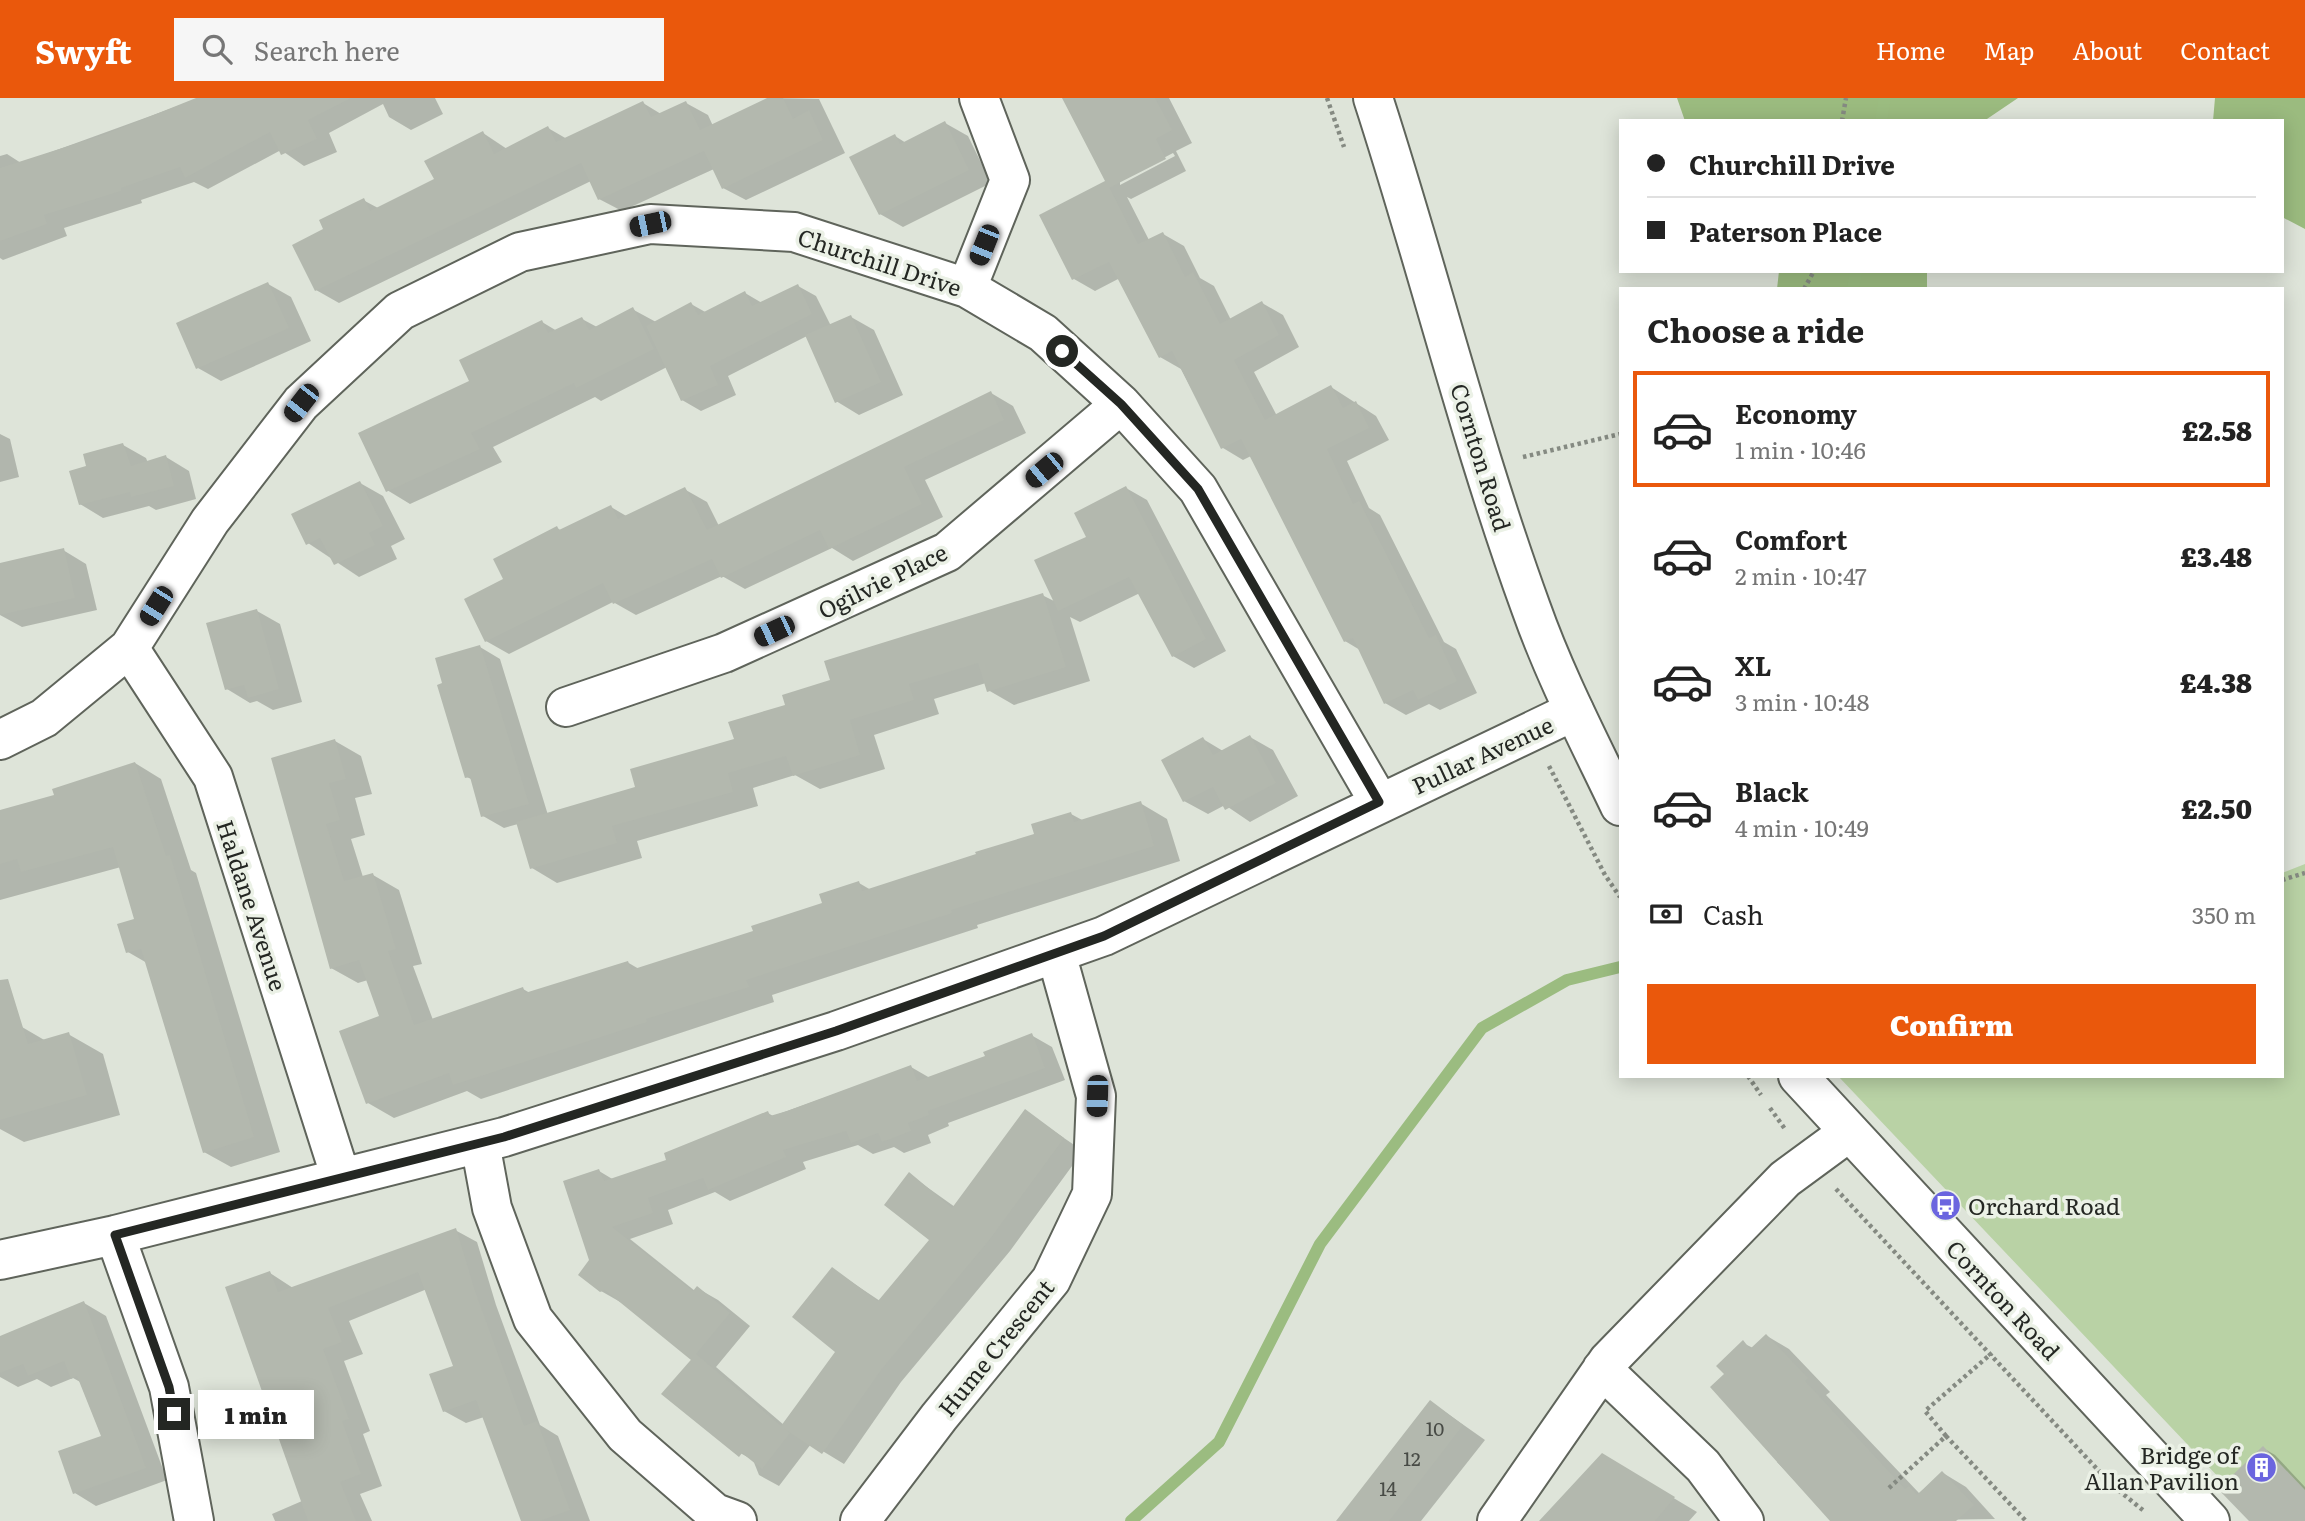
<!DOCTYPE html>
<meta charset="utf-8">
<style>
body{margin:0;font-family:Literata,serif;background:#f6f6f6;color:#222;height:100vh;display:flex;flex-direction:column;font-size:26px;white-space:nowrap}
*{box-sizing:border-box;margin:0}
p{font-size:23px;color:#767676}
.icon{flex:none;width:38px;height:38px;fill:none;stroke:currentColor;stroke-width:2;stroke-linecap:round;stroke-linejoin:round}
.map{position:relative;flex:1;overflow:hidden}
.sheet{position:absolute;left:1619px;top:189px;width:665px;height:791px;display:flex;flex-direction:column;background:#fff;border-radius:0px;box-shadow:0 4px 18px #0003}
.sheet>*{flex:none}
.hud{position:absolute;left:1619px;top:21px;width:665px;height:154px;border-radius:0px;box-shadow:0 4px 18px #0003;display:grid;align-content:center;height:154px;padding:0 28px;background:#fff}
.end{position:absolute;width:32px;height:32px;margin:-16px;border:9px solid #242723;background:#fff;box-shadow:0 0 0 4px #fff}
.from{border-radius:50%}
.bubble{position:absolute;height:49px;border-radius:0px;background:#fff;box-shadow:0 4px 18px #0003;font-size:23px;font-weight:800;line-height:49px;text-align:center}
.car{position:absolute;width:21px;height:42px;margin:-21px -10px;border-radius:9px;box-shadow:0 0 5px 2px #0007;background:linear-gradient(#222 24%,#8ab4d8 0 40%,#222 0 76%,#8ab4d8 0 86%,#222 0)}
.hud b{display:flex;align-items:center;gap:24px;height:66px;font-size:26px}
.hud b+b{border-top:2px solid #e0e0e0}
.hud i{width:18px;height:18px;background:#222}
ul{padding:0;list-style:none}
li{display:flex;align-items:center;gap:21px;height:116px;margin:0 14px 10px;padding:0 14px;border:4px solid transparent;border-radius:0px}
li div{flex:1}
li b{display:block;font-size:26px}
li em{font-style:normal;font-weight:800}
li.active{border-color:#ea580c}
li>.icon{width:63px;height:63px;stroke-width:1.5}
h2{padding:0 28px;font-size:32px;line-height:84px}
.pay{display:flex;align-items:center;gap:18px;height:77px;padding:0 28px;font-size:26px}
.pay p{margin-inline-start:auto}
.primary-button{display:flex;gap:14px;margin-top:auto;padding:14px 28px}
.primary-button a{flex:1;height:80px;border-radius:0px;background:#ea580c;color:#fff;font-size:28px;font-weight:800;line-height:80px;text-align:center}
header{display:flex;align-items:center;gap:42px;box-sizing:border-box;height:98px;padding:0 35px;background:#ea580c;color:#fff}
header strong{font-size:33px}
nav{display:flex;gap:38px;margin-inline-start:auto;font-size:24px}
.search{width:490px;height:63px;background:#f6f6f6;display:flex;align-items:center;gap:18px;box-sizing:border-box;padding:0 24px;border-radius:0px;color:#767676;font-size:26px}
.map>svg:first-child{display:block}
.green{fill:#b9d2a5}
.forest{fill:#9bbb7f}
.shadow{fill:#0003;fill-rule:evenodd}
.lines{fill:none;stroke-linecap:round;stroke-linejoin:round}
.stream{stroke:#9bbc80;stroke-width:12}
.building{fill:#b3b8ae}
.street-casing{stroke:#5f645b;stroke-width:42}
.secondary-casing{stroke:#5f645b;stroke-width:42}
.path{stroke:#858a82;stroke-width:4.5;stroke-dasharray:3.5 3.5;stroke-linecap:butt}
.street{stroke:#fff;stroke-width:38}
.secondary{stroke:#fff;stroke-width:38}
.route{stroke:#242723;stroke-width:9}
.labels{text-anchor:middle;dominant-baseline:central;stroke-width:7;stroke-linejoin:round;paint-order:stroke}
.number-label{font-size:19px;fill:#484b46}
.street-label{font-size:23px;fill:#242723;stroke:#ebf1e6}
.poi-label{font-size:23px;fill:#242723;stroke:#ebf1e6;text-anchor:start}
</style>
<header>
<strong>Swyft</strong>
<div class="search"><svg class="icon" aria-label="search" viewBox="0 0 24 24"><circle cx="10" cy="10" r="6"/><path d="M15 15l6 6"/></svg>Search here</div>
<nav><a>Home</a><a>Map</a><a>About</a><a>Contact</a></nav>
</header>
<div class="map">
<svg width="2305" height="1423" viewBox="0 0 2305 1423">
<rect width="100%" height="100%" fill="#dee4d9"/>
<path class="green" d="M2305 766V1423H2260L1838 978H2282V775Z"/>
<path class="forest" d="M1677 0H2018L1984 23H1685Z
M2215 0H2305V131L2282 119V23H2213Z
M1779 173H1927V191H1777Z"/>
<path class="shadow" d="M200 0H435L443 16 411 32 389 19 383 6 329 35 337 54 304 68 281 52 208 91 194 84 141 102 142 105 64 130 67 138 3 162 0 160V58L7 56 21 65Z
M771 0 819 1 845 55 746 102 723 90 714 71 622 113 599 101 591 83 339 205 316 192 326 132 363 102 378 110 436 82 483 35 507 51 548 30 567 41 643 5 661 16 686 5 708 17 713 28Z
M1064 0H1169L1192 45 1176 53 1186 73 1131 101 1127 99 1149 142 1163 136 1184 148 1200 180 1214 188 1231 222 1262 205 1283 217 1299 249 1254 274 1277 318 1331 289 1376 318 1389 342 1347 363 1369 410 1380 417 1444 544 1456 551 1477 595 1440 612 1429 606 1406 617 1385 605 1360 552 1345 543 1251 358 1243 362 1223 350 1181 271 1160 259 1120 180 1095 193 1074 181 1107 83ZM1173 55 1175 58 1120 87V83Z
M945 25 968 38 991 85 903 129 880 116 895 38 906 45Z
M268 186 291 199 311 243 221 283 198 270Z
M798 188 816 198 831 228 851 219 874 232 903 297 859 317 836 303 807 238 728 278 736 297 701 313 682 302 667 269 601 303 595 299 493 349 502 364 410 406 387 392 471 284 542 224 557 233 582 221 597 229 632 211 656 224 691 206 707 215 745 195 762 205Z
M991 295 1013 308 1026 335 925 382 943 419 853 463 832 450 745 491 722 478 636 517 613 504 509 556 486 543 505 482 557 430 562 433 611 409 628 419 684 391 707 404 719 428Z
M0 336 10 341 19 379 0 384Z
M123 347 146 360 148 365 166 359 189 373 196 401 156 412 149 408 103 420 80 406 88 369Z
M360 385 383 398 405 441 391 448 397 461 359 479 308 445Z
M1126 390 1147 402 1226 553 1194 570 1173 558 1140 495 1080 524 1070 519 1090 583 1014 607 988 592 986 585 934 601 939 616 874 637 885 671 820 691 795 677 753 690 758 708 637 743 642 760 557 785 532 770 518 726 504 730 483 718 473 682 467 679 480 549 500 561 548 717 637 690 736 642 787 608 832 583 1042 497 1056 504 1089 440Z
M63 452 86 466 97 512 22 529 0 517V467Z
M257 513 280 526 302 604 273 612 257 603 250 605 227 591Z
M1250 639 1273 652 1298 698 1250 724 1225 707 1208 716 1184 703 1203 641 1223 653Z
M335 643 361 658 372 696 355 700 365 737 351 741 363 779 373 777 399 792 422 866 413 868 433 922 523 891 530 895 627 864 639 871 755 834 825 806 859 785 871 792 1036 737 1071 716 1084 723 1140 705 1167 721 1180 763 977 827 978 830 772 897 774 904 481 1001 467 993 394 1020 368 1005 381 919 368 882 358 885 331 870 273 661Z
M135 665 161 681 191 772 196 775 280 1054 231 1069 204 1054 147 865 128 854 137 822 121 769 0 802V714L56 698Z
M22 929 46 943 68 936 103 956 120 1017 24 1044 0 1031V935Z
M1031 937 1052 949 1065 982 948 1025 949 1028 928 1037 931 1045 904 1055 894 1049 873 1056 858 1047 803 1064 806 1071 730 1103 715 1094 668 1112 673 1126 630 1141 695 1193 697 1190 718 1202 750 1228 716 1269 784 1327 838 1254 832 1171 880 1203 931 1141 910 1077 955 1109 1026 1014 1083 1053 1010 1153 901 1284 844 1366 811 1346 779 1388 759 1377 753 1362 731 1350 694 1261 622 1205 601 1193 591 1163 599 1073 614 1082 669 1063 768 1015 773 1018 911 969 930 980 987 959Z
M455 1132 477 1144 496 1207 540 1327 558 1338 590 1423H523L484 1319 466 1325 444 1313 455 1269 427 1191 349 1223 363 1256 344 1263 370 1333 363 1336 382 1388 360 1396 372 1423H275L272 1416 302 1403 270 1175 293 1190Z
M84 1205 106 1218 167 1382 96 1408 75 1395 103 1339 82 1285 73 1280 51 1289 37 1281 18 1289 0 1279V1240Z
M1767 1238 1789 1251 1830 1294 1826 1297 1919 1395 1943 1375 1966 1389 1995 1421 1840 1423 1823 1413 1777 1364 1780 1361 1727 1276 1743 1245 1753 1250Z
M1431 1304 1485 1342 1421 1423H1337Z
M2263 1350 2275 1357 2305 1389V1423H2251Z
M1625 1371 1697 1414 1689 1423H1541Z"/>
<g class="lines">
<path class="stream" d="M1881 23 1885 0
M1853 191 1856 173
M1131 1423 1219 1344 1320 1146 1482 930 1567 882 1620 869"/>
</g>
<path class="building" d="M196 0H351L308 22 317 41 281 57 270 34 185 80 180 69 121 90V93L44 117 47 126 0 143V70L106 36Z
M767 0H783L793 21 809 12 823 42 722 91 704 53 598 102 581 65 315 193 292 147 323 131 319 122 364 100 370 113 434 81 424 63 483 33 494 56 548 28 556 44 643 3 651 19 686 3 700 32Z
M1062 0H1155L1172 32 1156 41 1166 61 1109 90 1106 83 1138 146 1163 134 1185 179 1193 174 1220 226 1262 203 1279 237 1234 262 1265 322 1331 287 1343 310 1356 303 1369 330 1327 351 1353 406 1359 403 1429 540 1436 537 1457 583 1418 602 1413 592 1384 606 1353 540 1344 544 1241 341 1221 351 1172 253 1159 260 1109 164 1072 182 1039 117 1105 83Z
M945 23 969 72 879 117 849 59 895 36 900 46Z
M268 184 289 230 196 271 176 225Z
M798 186 812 216 710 268 718 287 681 303 646 228 691 204 698 217 745 193 752 208Z
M633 209 654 251 576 290 574 285 471 335 480 351 386 394 358 335 469 283 459 262 542 222 548 235 582 219 589 232Z
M851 217 881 284 835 305 805 237Z
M991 293 1004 322 904 369 922 406 829 451 820 432 721 480 712 461 613 506 603 485 485 544 464 501 503 481 493 461 557 428 559 432 611 407 618 421 685 389 707 432Z
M123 345 131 368 166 357 174 388 131 399 130 394 79 407 69 373 86 368 83 356Z
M360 383 383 428 369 435 375 447 334 467 320 440 306 447 291 416Z
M1126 388 1206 541 1172 559 1129 479 1058 513 1034 462 1086 439 1074 415Z
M64 450 75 500 0 517V465Z
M1043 495 1066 569 987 594 978 565 909 586 914 602 850 622 860 657 793 678 786 658 728 675 733 694 612 728 617 745 530 771 516 724 635 689 630 671 734 641 728 624 785 607 782 597 830 582 824 563Z
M257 511 279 591 248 600 244 587 225 592 206 525Z
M480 547 529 706 481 719 470 679 465 680 437 587 442 585 435 560Z
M1250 637 1276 685 1225 712 1213 689 1183 704 1161 662 1203 639 1213 657Z
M335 641 346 681 329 685 340 722 326 726 344 783 373 775 396 851 388 853 414 927 523 889 525 895 628 863 631 872 753 833 751 828 822 805 819 796 859 783 862 793 976 756 975 754 1034 736 1031 726 1071 714 1074 724 1141 703 1154 748 951 812 952 815 746 882 749 889 646 921 647 924 453 987 449 975 366 1006 339 933 379 918 359 862 330 871 271 660Z
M135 664 166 758 170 757 254 1039 203 1055 141 851 126 855 117 826 134 821 113 749 21 774 17 761 0 766V712L54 697 52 691Z
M8 881 28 946 69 934 87 997 0 1022V882Z
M1032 935 1045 970 928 1013 929 1017 908 1025 911 1033 882 1044 878 1035 851 1045 846 1033 783 1052 786 1059 708 1092 703 1080 648 1100 653 1115 612 1129 693 1193 697 1188 730 1215 691 1262 605 1192 600 1194 578 1177 589 1162 563 1083 599 1071 604 1083 666 1062 664 1055 768 1013 770 1018 787 1013 911 967 917 983 985 958 983 954Z
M1025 1011 1064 1040 990 1141 881 1272 822 1356 783 1330 790 1335 762 1371 742 1355 739 1359 661 1296 696 1256 781 1328 835 1254 792 1219 832 1169 878 1203 929 1142 884 1107 909 1074 952 1110Z
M456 1130 475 1193 524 1328 537 1323 570 1412 540 1423H521L476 1302 443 1314 429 1276 453 1268 418 1174 328 1210 342 1244 323 1251 349 1321 342 1323 361 1376 340 1384 356 1423H308L225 1189 270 1173 278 1194Z
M84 1203 146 1370 73 1396 58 1353 101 1338 77 1278 71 1281 64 1263 28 1278 23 1266 0 1275V1238Z
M1766 1236 1808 1280 1805 1283 1905 1391 1909 1388 1917 1397 1942 1373 1974 1407 1956 1423H1830L1710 1289 1724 1276 1716 1268 1743 1242 1750 1251Z
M1430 1302 1463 1327 1440 1357 1389 1423H1336Z
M2263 1348 2305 1392V1423H2249L2218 1391Z
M1602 1355 1675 1399 1655 1423H1539Z"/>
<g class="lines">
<defs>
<path id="street" d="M967 190 1010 82 979 0
M129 550 213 679 341 1080
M566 609 724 555 947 454 1121 306
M0 642 44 620 129 550 210 423 301 305 400 213 520 154 650 126 794 134 967 190 1043 235 1121 306 1198 391 1379 704
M480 1045 492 1110 533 1221 625 1337 715 1415 737 1423
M115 1137 169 1289 194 1423
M0 1162 115 1137 504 1039 836 933 1104 838 1574 613
M1602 1271 1703 1368 1744 1423
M860 1423 939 1319 1051 1182 1092 1096 1096 998 1056 855
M1497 1423 1608 1263 1785 1081 1849 1034"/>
<path id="secondary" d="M1373 0C1428 169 1470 343 1531 510 1555 578 1589 643 1620 708
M1798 978 2210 1423"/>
</defs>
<use href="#street" class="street-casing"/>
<use href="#secondary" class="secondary-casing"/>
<path class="path" d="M1327 0 1344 49
M1842 23 1846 0
M1804 191 1814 173
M1523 359 1620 336
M1549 668 1605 777 1620 799
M2282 782 2305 775
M1748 978 1761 997
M1770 1010 1785 1031
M1836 1091 2112 1387 2144 1413
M1946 1338 1925 1313 1992 1255
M1889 1390 1946 1338 2026 1423"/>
<use href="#street" class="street"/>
<use href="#secondary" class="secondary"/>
</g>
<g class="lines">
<path class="route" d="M174 1316 169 1289 115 1137 504 1039 836 933 1104 838 1379 704 1198 391 1121 306 1062 253"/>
</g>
<defs>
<symbol id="bus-disc" viewBox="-11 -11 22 22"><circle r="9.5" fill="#6b65df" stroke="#ebf1e6"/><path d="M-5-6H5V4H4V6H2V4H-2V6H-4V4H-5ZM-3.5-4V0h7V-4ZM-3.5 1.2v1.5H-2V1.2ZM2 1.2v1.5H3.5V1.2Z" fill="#fff"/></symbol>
<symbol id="building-disc" viewBox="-11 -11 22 22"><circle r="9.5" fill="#6b65df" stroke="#ebf1e6"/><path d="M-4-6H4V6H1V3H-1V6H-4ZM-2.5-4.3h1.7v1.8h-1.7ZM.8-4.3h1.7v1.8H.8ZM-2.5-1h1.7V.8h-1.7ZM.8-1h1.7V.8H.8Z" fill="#fff"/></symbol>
</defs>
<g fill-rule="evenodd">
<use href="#bus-disc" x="1928" y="1090" width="35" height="35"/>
<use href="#building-disc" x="2244" y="1352" width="35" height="35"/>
</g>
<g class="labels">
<g class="number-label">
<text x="1435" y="1330">10</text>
<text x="1412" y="1360">12</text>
<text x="1388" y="1390">14</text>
</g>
<g class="street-label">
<text transform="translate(880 163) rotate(18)">Churchill Drive</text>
<text transform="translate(1482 359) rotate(73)">Cornton Road</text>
<text transform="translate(882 482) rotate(-26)">Ogilvie Place</text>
<text transform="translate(1482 656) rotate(-25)">Pullar Avenue</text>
<text transform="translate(253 807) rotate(72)">Haldane Avenue</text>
<text transform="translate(2004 1201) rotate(47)">Cornton Road</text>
<text transform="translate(995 1249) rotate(-51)">Hume Crescent</text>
</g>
<g class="poi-label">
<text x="1968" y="1107">Orchard Road</text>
<text x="2239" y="1356" text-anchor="end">Bridge of<tspan x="2239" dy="26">Allan Pavilion</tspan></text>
</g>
</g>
</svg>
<i class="end from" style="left:1062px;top:253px"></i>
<i class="end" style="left:174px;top:1316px"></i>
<div class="bubble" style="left:198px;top:1292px;width:116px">1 min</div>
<i class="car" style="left:650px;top:126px;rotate:258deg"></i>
<i class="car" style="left:984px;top:147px;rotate:202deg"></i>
<i class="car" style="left:301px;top:305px;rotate:218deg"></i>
<i class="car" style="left:1044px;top:372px;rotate:230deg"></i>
<i class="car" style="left:156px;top:508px;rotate:212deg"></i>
<i class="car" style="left:774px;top:533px;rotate:245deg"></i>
<i class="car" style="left:1097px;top:998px;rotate:182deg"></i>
<div class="hud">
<b><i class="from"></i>Churchill Drive</b>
<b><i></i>Paterson Place</b>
</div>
<section class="sheet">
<h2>Choose a ride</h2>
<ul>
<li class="active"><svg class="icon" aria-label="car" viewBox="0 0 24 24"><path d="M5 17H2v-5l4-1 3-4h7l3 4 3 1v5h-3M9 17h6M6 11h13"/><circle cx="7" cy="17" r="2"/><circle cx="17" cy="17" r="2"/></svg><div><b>Economy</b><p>1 min · 10:46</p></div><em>£2.58</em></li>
<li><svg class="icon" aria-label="car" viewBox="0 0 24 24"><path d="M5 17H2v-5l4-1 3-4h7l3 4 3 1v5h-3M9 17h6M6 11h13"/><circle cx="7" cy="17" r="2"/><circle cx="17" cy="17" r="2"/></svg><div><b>Comfort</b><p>2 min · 10:47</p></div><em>£3.48</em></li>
<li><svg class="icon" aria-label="car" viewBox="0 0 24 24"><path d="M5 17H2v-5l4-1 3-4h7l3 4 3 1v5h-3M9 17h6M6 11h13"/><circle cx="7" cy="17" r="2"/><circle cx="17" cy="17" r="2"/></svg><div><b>XL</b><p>3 min · 10:48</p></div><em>£4.38</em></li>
<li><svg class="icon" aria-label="car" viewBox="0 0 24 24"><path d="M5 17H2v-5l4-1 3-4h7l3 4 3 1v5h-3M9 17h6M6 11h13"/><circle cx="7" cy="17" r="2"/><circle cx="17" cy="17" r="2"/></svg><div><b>Black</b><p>4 min · 10:49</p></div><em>£2.50</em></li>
</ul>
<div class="pay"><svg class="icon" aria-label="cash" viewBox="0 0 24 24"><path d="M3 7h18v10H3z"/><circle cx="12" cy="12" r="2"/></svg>Cash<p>350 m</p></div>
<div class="primary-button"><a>Confirm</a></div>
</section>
</div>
